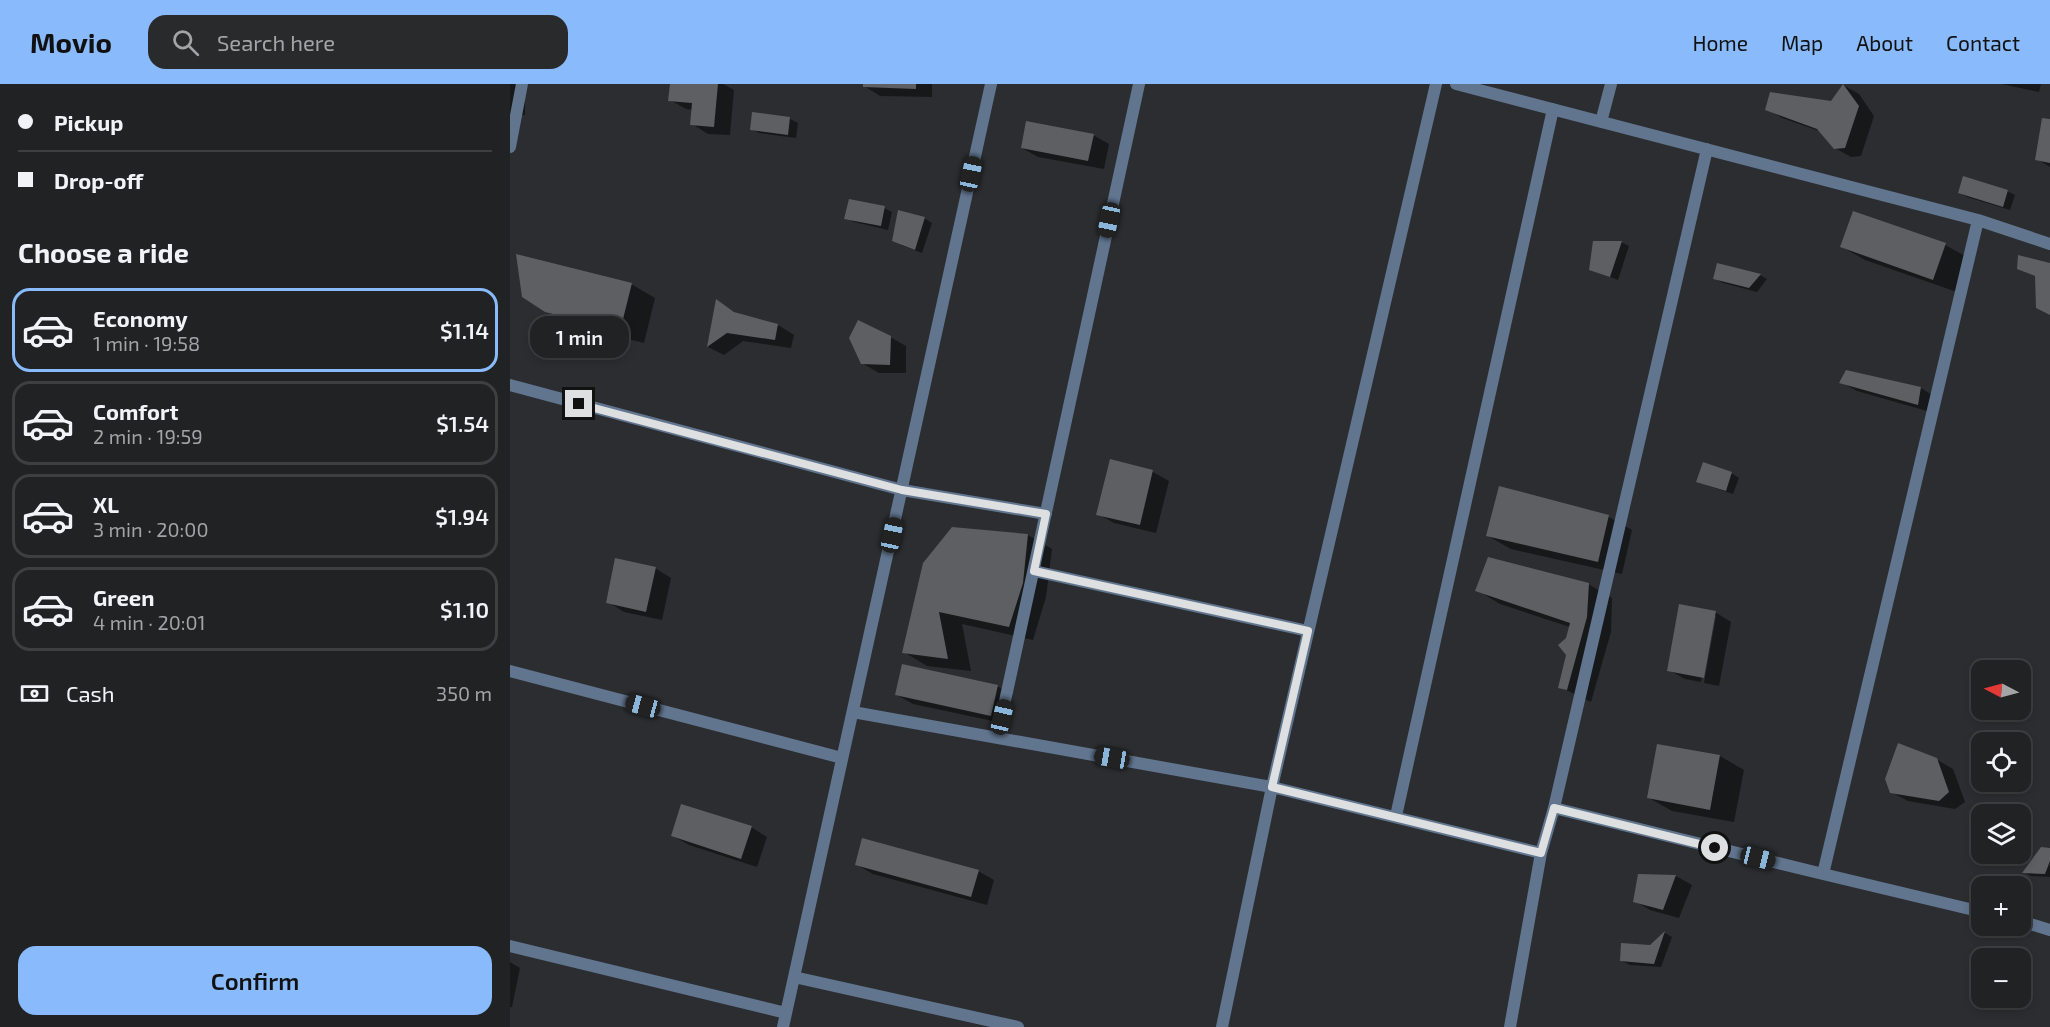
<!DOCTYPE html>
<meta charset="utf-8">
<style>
body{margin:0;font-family:"Exo 2",sans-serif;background:#282a2c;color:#f1f3f6;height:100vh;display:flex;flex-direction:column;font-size:22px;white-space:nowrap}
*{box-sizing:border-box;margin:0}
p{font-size:20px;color:#a2a4a6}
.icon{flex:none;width:33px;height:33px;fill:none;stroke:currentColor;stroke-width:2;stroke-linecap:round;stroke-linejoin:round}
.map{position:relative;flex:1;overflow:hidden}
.panel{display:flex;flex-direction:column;background:#202224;width:510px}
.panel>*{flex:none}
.banner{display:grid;align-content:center;height:132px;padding:0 18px;background:#202224}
.needle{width:39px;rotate:276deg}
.controls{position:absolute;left:1461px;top:576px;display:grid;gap:12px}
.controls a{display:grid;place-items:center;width:60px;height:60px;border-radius:12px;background:#202224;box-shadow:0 3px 9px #0003,0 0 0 2px #3d3f41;font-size:30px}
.end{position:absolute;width:27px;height:27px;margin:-14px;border:8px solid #dedfe0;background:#111;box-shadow:0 0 0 3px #111}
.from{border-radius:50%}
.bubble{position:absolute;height:42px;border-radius:18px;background:#202224;box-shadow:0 3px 9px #0003,0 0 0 2px #3d3f41;font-size:20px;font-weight:600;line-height:42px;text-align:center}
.car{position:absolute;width:18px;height:36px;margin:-18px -9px;border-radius:8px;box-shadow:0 0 4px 2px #0007;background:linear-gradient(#222 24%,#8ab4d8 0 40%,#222 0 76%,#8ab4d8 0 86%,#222 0)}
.banner b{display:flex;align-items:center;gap:21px;height:57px;font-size:22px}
.banner b+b{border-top:2px solid #3d3f41}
.banner i{width:15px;height:15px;background:#f1f3f6}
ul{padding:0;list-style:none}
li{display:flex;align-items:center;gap:18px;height:84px;margin:0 12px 9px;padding:0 6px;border:3px solid #3d3f41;border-radius:18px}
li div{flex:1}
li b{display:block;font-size:22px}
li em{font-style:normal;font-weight:600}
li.on{border-color:#88bafc}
li>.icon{width:54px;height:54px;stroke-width:1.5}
h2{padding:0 18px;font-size:27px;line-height:72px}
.pay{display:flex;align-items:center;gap:15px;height:66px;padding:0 18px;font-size:22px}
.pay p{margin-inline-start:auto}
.action{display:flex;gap:12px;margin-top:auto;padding:12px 18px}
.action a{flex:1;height:69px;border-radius:18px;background:#88bafc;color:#111;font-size:24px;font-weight:600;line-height:69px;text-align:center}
header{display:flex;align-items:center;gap:36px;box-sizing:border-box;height:84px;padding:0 30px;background:#88bafc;color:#111}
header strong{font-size:28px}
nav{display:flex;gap:33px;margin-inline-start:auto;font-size:21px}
.search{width:420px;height:54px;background:#282a2c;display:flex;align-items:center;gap:15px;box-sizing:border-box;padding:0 21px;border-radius:18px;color:#a2a4a6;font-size:22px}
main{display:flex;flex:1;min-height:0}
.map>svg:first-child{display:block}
.shadow{fill:#0007}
.building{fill:#5d5f62}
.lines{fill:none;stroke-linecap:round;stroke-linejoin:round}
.minor{stroke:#61758f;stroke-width:12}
.route{stroke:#dedfe0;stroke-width:8}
</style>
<header>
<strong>Movio</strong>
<div class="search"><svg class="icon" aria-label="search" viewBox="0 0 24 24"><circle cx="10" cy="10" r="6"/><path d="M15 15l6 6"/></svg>Search here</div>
<nav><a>Home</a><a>Map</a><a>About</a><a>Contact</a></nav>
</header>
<main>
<section class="panel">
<div class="banner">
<b><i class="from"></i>Pickup</b>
<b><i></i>Drop-off</b>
</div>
<h2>Choose a ride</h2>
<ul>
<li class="on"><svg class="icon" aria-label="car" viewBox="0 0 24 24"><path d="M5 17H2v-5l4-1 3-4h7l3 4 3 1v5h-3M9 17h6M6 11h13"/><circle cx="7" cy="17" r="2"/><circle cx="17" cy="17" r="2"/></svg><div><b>Economy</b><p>1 min · 19:58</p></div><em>$1.14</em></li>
<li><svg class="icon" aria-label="car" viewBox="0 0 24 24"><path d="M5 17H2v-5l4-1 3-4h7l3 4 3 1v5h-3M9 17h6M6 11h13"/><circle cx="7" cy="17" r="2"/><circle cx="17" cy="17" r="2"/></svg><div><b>Comfort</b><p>2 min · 19:59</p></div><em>$1.54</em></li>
<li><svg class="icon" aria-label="car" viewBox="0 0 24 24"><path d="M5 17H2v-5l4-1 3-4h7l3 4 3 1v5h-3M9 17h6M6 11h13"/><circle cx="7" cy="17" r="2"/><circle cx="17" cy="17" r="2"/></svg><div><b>XL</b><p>3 min · 20:00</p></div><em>$1.94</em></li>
<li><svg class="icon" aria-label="car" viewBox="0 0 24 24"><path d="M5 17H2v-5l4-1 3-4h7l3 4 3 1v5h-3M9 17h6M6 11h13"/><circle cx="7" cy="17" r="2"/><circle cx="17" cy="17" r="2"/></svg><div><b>Green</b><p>4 min · 20:01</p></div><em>$1.10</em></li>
</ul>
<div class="pay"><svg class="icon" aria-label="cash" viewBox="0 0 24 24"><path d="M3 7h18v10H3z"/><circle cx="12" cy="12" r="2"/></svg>Cash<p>350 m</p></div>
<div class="action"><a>Confirm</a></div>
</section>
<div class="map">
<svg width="1540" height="943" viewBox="0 0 1540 943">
<rect width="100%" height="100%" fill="#2b2d30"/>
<path class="shadow" d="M0 0 15 1V31H0Z
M161 0H213L224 6 220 51 198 50 182 40 183 26 176 25 160 16Z
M355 0H422V13L370 12 354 2Z
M1491 0H1531L1529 8Z
M1333 1 1349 10 1364 32 1351 72 1341 73 1325 64 1312 48 1272 34 1257 25 1321 18Z
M244 29 280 35 288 39 286 54 249 49 242 45Z
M1540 36V83L1527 75Z
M583 51 599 60 594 85 528 73 512 64Z
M1497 107 1505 111 1500 126 1457 113 1450 109Z
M374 124 382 128 378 146 344 138 336 134Z
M414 134 422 139 412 169 391 161Z
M1111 158 1119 162 1108 196 1081 185Z
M1435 161 1459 174 1447 208 1355 176 1332 163Z
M1209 180 1250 191 1257 195 1247 208 1213 199 1205 195Z
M121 200 145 214 134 259 60 241 36 226Z
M207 217 229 231 268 241 284 251 281 264 233 257 214 271 198 263Z
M380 253 396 262V289H369L352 279Z
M1337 287 1411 304 1427 314 1424 329 1347 307 1331 298Z
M601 377 643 388 659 397 646 449 604 439 588 430Z
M1221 389 1229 394 1223 410 1196 401 1188 397Z
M990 404 1099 433 1122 446 1112 490 1001 465 978 452Z
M442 444 518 451 542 465 536 513 523 556 452 540 461 587 417 582 394 568Z
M145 484 161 494 152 536 114 528 98 518Z
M1078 500 1102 514 1101 548 1081 618 1050 603 1058 570 1057 555 1060 543 990 520 967 506Z
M1205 528 1221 538 1209 602 1194 599 1206 532H1203L1191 598 1175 595 1159 586Z
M487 602 503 611 497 640 403 620 387 611Z
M1148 661 1210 672 1234 686 1224 738 1162 727 1139 714Z
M1426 675 1443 685 1455 718 1445 725 1398 717 1381 708Z
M241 743 257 753 247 783 179 761 163 752Z
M1540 765V793L1521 792 1514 788Z
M347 781 468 787 484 796 477 821 363 790Z
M1129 792H1166L1182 801 1169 834 1140 826 1125 817Z
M1155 849 1162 853 1151 883 1120 881 1112 877 1140 862Z
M0 878 10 884 2 923H0Z"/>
<path class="building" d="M160 0H208L204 43 180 41 182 19 158 17Z
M353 0H406V5L353 3Z
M1333 0 1349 22 1335 64 1324 65 1307 45 1255 26 1260 8 1321 17Z
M242 28 280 33 278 51 240 46Z
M1532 34 1540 35V79L1525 76Z
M516 37 584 50 578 77 511 64Z
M1453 92 1498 106 1493 123 1448 109Z
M339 115 375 122 371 142 334 135Z
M388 126 415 133 405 166 382 157Z
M1343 127 1436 159 1423 196 1330 163Z
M1083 157H1112L1100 193 1079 186Z
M6 170 122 199 110 247 35 228 12 213Z
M1508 171 1540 179V231L1526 224 1525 192 1507 185Z
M1207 179 1251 190 1239 204 1203 195Z
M206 215 224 228 268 240 265 256 217 249 197 263Z
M348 236 381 252 380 281 351 280 339 254Z
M1336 286 1411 303 1408 321 1329 299Z
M600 375 643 386 630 441 586 431Z
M1193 378 1222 388 1216 407 1186 398Z
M989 402 1099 431 1088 478 976 452Z
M442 443 518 450 513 499 499 543 429 528 438 575 392 569 413 479Z
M978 473 1079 499 1077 533 1057 606 1048 604 1056 571 1048 561 1056 554 1060 539 965 507Z
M105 474 146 483 136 528 96 519Z
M1169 520 1206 527 1194 594 1157 587Z
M392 580 488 601 481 632 385 611Z
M1388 659 1427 674 1439 708 1429 717 1380 709 1375 695Z
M1147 660 1210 671 1200 726 1137 714Z
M171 720 242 742 231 775 161 752Z
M352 754 469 786 461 813 345 781Z
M1531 763 1540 764V777L1535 790 1512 789Z
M1128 790 1166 791 1153 826 1123 818Z
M1155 847 1144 880 1110 877 1111 859 1140 861Z"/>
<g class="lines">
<path class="minor" d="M946 0 1468 136 1540 160
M1091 38 1101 0
M0 63 12 0
M0 301 392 406 536 430
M524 487 798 547
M0 587 332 674
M343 628 762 703 1031 769
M487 654 629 0
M1044 724 1313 790 1468 136
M886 732 1043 25
M1313 790 1472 828
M1510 837 1540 846
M0 862 276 929
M284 893 508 943
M273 943 481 0
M712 943 762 703 926 0
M1000 943 1031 769 1044 724 1197 65"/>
</g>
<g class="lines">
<path class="route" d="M69 320 392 406 536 430 524 487 798 547 762 703 1031 769 1044 724 1205 764"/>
</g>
</svg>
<div class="controls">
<a><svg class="needle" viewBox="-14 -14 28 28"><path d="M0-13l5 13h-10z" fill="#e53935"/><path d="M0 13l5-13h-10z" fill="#a2a4a6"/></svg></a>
<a><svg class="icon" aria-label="locate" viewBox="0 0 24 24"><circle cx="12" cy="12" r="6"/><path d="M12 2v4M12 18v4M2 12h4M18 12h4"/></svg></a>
<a><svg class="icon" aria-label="layers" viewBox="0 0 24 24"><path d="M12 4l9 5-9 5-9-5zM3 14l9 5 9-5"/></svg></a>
<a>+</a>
<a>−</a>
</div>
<i class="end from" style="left:1205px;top:764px"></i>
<i class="end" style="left:69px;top:320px"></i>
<div class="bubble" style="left:20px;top:232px;width:99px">1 min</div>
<i class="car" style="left:461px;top:90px;rotate:12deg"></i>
<i class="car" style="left:599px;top:136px;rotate:192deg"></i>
<i class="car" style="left:382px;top:451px;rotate:12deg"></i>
<i class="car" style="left:133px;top:622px;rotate:285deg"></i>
<i class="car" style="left:492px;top:633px;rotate:13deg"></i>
<i class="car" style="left:602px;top:674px;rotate:280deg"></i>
<i class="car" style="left:1248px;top:774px;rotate:104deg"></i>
</div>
</main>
